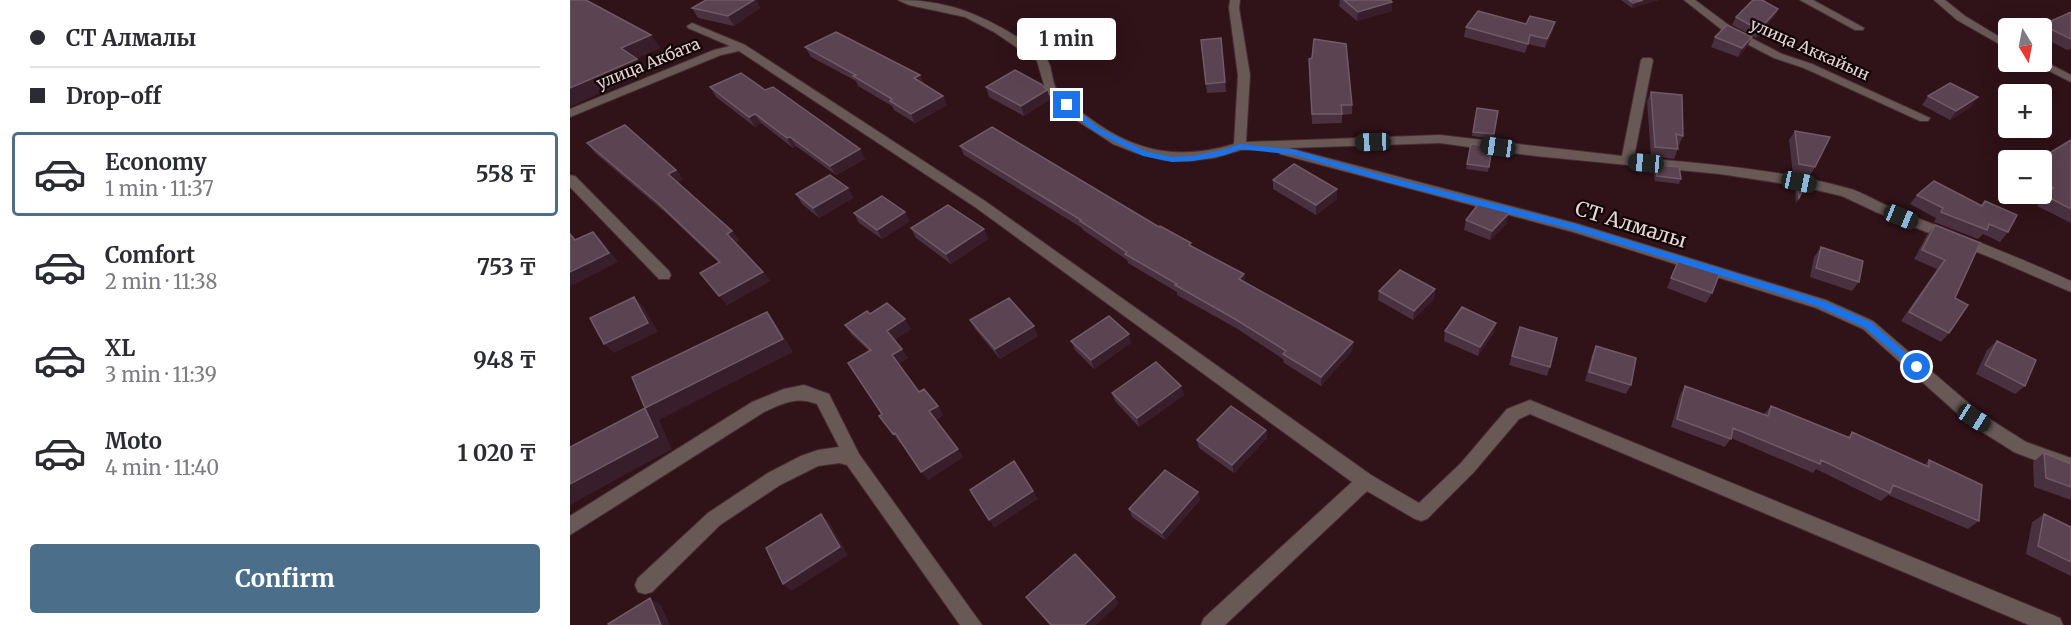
<!DOCTYPE html>
<meta charset="utf-8">
<style>
body{margin:0;font-family:Merriweather,serif;background:#f7f7f7;color:#2b2b33;height:100vh;display:flex;flex-direction:column;font-size:22px;white-space:nowrap}
*{box-sizing:border-box;margin:0}
p{font-size:20px;color:#7c7c81}
.icon{flex:none;width:33px;height:33px;fill:none;stroke:currentColor;stroke-width:2;stroke-linecap:round;stroke-linejoin:round}
.map{position:relative;flex:1;overflow:hidden}
.sheet{display:flex;flex-direction:column;background:#fff;width:570px}
.sheet>*{flex:none}
.banner{display:grid;align-content:center;height:132px;padding:0 30px;background:#fff}
.needle{width:39px;rotate:170deg}
.tools{position:absolute;left:1428px;top:18px;display:grid;gap:12px}
.tools a{display:grid;place-items:center;width:54px;height:54px;border-radius:6px;background:#fff;box-shadow:0 6px 24px #0002;font-size:30px}
.end{position:absolute;width:27px;height:27px;margin:-14px;border:8px solid #1a73e8;background:#fff;box-shadow:0 0 0 3px #fff}
.from{border-radius:50%}
.bubble{position:absolute;height:42px;border-radius:6px;background:#fff;box-shadow:0 6px 24px #0002;font-size:20px;font-weight:700;line-height:42px;text-align:center}
.car{position:absolute;width:18px;height:36px;margin:-18px -9px;border-radius:8px;box-shadow:0 0 4px 2px #0007;background:linear-gradient(#222 24%,#8ab4d8 0 40%,#222 0 76%,#8ab4d8 0 86%,#222 0)}
.banner b{display:flex;align-items:center;gap:21px;height:57px;font-size:22px}
.banner b+b{border-top:2px solid #e1e1e2}
.banner i{width:15px;height:15px;background:#2b2b33}
ul{padding:0;list-style:none}
li{display:flex;align-items:center;gap:18px;height:84px;margin:0 12px 9px;padding:0 18px;border:3px solid transparent;border-radius:6px}
li div{flex:1}
li b{display:block;font-size:22px}
li em{font-style:normal;font-weight:700}
li.current{border-color:#4b6e8a}
li>.icon{width:54px;height:54px;stroke-width:1.5}
.button{display:flex;gap:12px;margin-top:auto;padding:12px 30px}
.button a{flex:1;height:69px;border-radius:6px;background:#4b6e8a;color:#fff;font-size:24px;font-weight:700;line-height:69px;text-align:center}
main{display:flex;flex:1;min-height:0}
.map>svg:first-child{display:block}
.lines{fill:none;stroke-linecap:round;stroke-linejoin:round}
.minor-casing{stroke:#4a2d34;stroke-width:2}
.minor{fill:#685956;fill-rule:evenodd}
.wall{fill:#4a3140}
.shaded-wall{fill:#381d2a}
.building{fill:#5b4351;stroke:#715a66;stroke-width:1.5}
.route{fill:#1a73e8}
.labels{text-anchor:middle;dominant-baseline:central;stroke-width:4.5;stroke-linejoin:round;paint-order:stroke}
.far-street-label{font-size:16px;fill:#e9d4d7;stroke:#0f0406}
.street-label{font-size:20px;fill:#e9d4d7;stroke:#0f0406}
</style>
<main>
<section class="sheet">
<div class="banner">
<b><i class="from"></i>СТ Алмалы</b>
<b><i></i>Drop-off</b>
</div>
<ul>
<li class="current"><svg class="icon" aria-label="car" viewBox="0 0 24 24"><path d="M5 17H2v-5l4-1 3-4h7l3 4 3 1v5h-3M9 17h6M6 11h13"/><circle cx="7" cy="17" r="2"/><circle cx="17" cy="17" r="2"/></svg><div><b>Economy</b><p>1 min · 11:37</p></div><em>558 ₸</em></li>
<li><svg class="icon" aria-label="car" viewBox="0 0 24 24"><path d="M5 17H2v-5l4-1 3-4h7l3 4 3 1v5h-3M9 17h6M6 11h13"/><circle cx="7" cy="17" r="2"/><circle cx="17" cy="17" r="2"/></svg><div><b>Comfort</b><p>2 min · 11:38</p></div><em>753 ₸</em></li>
<li><svg class="icon" aria-label="car" viewBox="0 0 24 24"><path d="M5 17H2v-5l4-1 3-4h7l3 4 3 1v5h-3M9 17h6M6 11h13"/><circle cx="7" cy="17" r="2"/><circle cx="17" cy="17" r="2"/></svg><div><b>XL</b><p>3 min · 11:39</p></div><em>948 ₸</em></li>
<li><svg class="icon" aria-label="car" viewBox="0 0 24 24"><path d="M5 17H2v-5l4-1 3-4h7l3 4 3 1v5h-3M9 17h6M6 11h13"/><circle cx="7" cy="17" r="2"/><circle cx="17" cy="17" r="2"/></svg><div><b>Moto</b><p>4 min · 11:40</p></div><em>1 020 ₸</em></li>
</ul>
<div class="button"><a>Confirm</a></div>
</section>
<div class="map">
<svg width="1501" height="625" viewBox="0 0 1501 625">
<rect width="100%" height="100%" fill="#301219"/>
<g class="lines">
<defs>
<path id="minor" d="M328 0C377 0 411 14 452 40 459 45 468 50 474 56 484 66 480 79 487 90 494 100 508 110 518 117 565 152 608 161 664 144L668 75 659 8 660 0H670L669 8 680 75 676 142 870 135 1052 156 1071 60 1073 58H1081L1083 60 1064 157C1135 164 1208 169 1277 188 1294 192 1310 204 1327 210 1386 233 1444 255 1501 281V292L1427 260 1306 212 1272 196 1229 186 1150 174 966 156 870 143 719 148 1005 223 1256 300 1303 321 1410 413 1456 442 1501 458V474L1444 452 1398 423 1293 329 1246 308 1003 232 710 154 709 149 671 150 644 158 618 161 594 160 566 153 543 144 500 116 476 92 467 61 424 32 395 17 339 5Z
M1114 0H1125L1164 29 1212 54 1242 64 1360 118 1358 121H1350L1234 68 1204 58 1156 33Z
M1230 0H1243L1294 28 1293 30H1285Z
M1364 0H1375L1395 16 1438 42V49L1387 20Z
M122 23 175 45 415 201 801 475 849 503 891 463 937 409 960 400 1490 618 1493 625H1459L960 414 949 419 903 473 857 519 851 521 845 519 797 491 655 625H631L634 618 782 482 405 207 169 51 151 55 0 117V109L144 50 160 46 118 28 117 26Z
M1472 60 1501 75V82L1461 62Z
M0 175 5 176 99 271 101 275 99 279H89L0 187Z
M234 385 259 394 289 454 412 625H390L277 465 269 463 248 466 210 485 150 525 82 592 75 594 68 592 65 585 68 578 138 513 198 473 231 456 248 450 269 447 247 404C226 396 214 403 194 412L0 535V516L182 402 214 389Z"/>
</defs>
<use href="#minor" class="minor-casing"/>
<use href="#minor" class="minor"/>
</g>
<path class="wall" d="M136 0H186L190 8 164 26 128 18 122 8Z
M770 0H820L822 11 787 21 769 6Z
M1051 0H1089L1062 8Z
M1208 9 1204 17 1186 38 1162 25 1166 17Z
M1501 12V49L1497 50 1472 37V28H1470L1472 25Z
M985 22 983 31 975 48 958 44 955 53 894 37 896 27Z
M1145 37H1182L1177 47 1168 57 1141 47Z
M651 38 656 92 637 93 631 40Z
M235 47 350 75 354 84 373 96 377 105 345 123 324 110 322 106 288 86 286 81 241 57Z
M742 58 782 105V114L772 115V123L742 124 739 68Z
M140 87 195 90 295 159 266 175 226 146 223 148 191 123 185 127 146 97Z
M416 87 477 90 480 99 454 116 419 97Z
M1081 92 1113 136 1109 145H1107L1108 149 1104 159 1081 156 1077 101Z
M1358 96 1401 107 1380 120 1352 105Z
M907 108 928 111 923 139 902 136Z
M1225 131 1245 167 1239 177 1223 174 1219 140Z
M1501 140V223L1467 206 1475 197 1468 194H1472V160Z
M17 143 106 170 113 179 108 182 162 231 169 240 165 243 193 272 200 281 157 305 130 273 149 263 96 213 25 153Z
M901 144 922 147 918 172 896 169Z
M390 146 589 227 622 246 675 282 783 342 782 351 751 386 714 363 713 359 666 328 607 295V292L558 263 557 260 513 230 512 228 394 155Z
M1085 165 1111 179 1109 184 1085 181 1083 170Z
M703 180 767 199 746 215 703 189Z
M1227 183 1229 198 1226 203 1225 188Z
M278 188 283 198 249 218 232 204 226 194Z
M1347 195 1411 205 1415 201 1438 232 1430 242 1413 234 1408 239 1364 222 1366 218 1340 204Z
M284 213 340 221 312 239 289 223Z
M896 220 937 223 920 240 894 230Z
M1365 225 1385 298 1379 333 1371 342 1331 321 1367 269 1344 259 1357 235Z
M341 228 418 239 381 264 346 238Z
M1251 247 1289 282 1282 291 1240 277 1244 257Z
M1110 257 1142 293 1136 303 1097 288Z
M865 289 864 299 843 320 808 300 809 291Z
M300 314 341 329 324 340 338 358 328 364 349 392 368 406 373 415 366 420 393 457 358 480 331 442 329 443 312 414 299 351 282 335 275 325Z
M400 320 468 336 430 359 405 329Z
M926 323 924 332 908 356 874 341 875 331Z
M950 327 980 367 977 376 939 365Z
M501 341 561 343 524 369 505 350Z
M1427 341 1455 386 1445 394 1406 374 1417 350Z
M1026 346 1061 385 1056 394 1015 381 1022 355Z
M611 386 614 395 569 427 545 401 542 393Z
M1115 386 1194 414 1201 406 1277 437 1282 432 1354 465 1359 460 1409 521 1398 529 1318 495 1311 501 1246 469 1243 473 1161 438 1155 447 1101 427 1110 395Z
M696 430 697 438 664 473 629 448 627 440Z
M1474 453 1501 464V500L1464 487 1463 462Z
M628 492 630 500 595 540 562 517 559 509Z
M1474 514 1501 527V576L1456 554 1462 522Z"/>
<path class="shaded-wall" d="M184 0H186L190 8 164 26 158 16Z
M1073 0H1089L1062 8 1063 3Z
M822 2V11L787 21 788 12Z
M1208 9 1204 17 1186 38 1189 30Z
M985 22 983 31 975 48 977 39Z
M81 35 91 48 61 61 51 48Z
M1182 37 1177 47 1168 57 1172 48Z
M67 59 76 72 0 107V88Z
M350 75 354 85 344 78Z
M477 90 480 99 454 116 451 106Z
M373 96 377 105 345 123 341 114Z
M1408 97 1401 107 1380 120 1386 111Z
M185 114 191 123 185 127 179 117Z
M220 137 226 146 223 148 217 138Z
M290 149 295 159 266 175 260 166Z
M106 170 113 179 106 183 98 174Z
M278 188 283 198 249 218 243 208Z
M767 189V199L746 215V205Z
M335 212 340 221 312 239 307 230Z
M939 213 937 223 920 240 922 231Z
M414 229 418 239 381 264 376 254Z
M162 231 169 240 164 243 157 234Z
M23 232 32 241 48 262 1 286 0 284V272Z
M193 272 200 281 157 305 149 296Z
M674 274 675 284 669 279Z
M865 289 864 299 843 320 844 311Z
M64 297 73 306 88 332 44 353 34 344Z
M197 312 207 325 223 352 89 420 102 449 0 505V484L75 408Z
M335 319 341 329 323 340 317 331Z
M926 323 924 332 908 356 910 347Z
M464 326 468 336 430 359 425 349Z
M559 334 561 343 524 369 521 360Z
M783 342 782 351 751 386V377Z
M332 349 338 358 328 364 322 355Z
M611 386 614 395 569 427 567 418Z
M368 406 373 415 365 420 359 411Z
M696 430 697 438 664 473 662 465Z
M325 433 331 441 329 443 323 434Z
M388 449 393 457 358 480 351 472Z
M463 491 468 499 424 528 419 520Z
M628 492 630 500 595 540 592 533Z
M251 514 259 522 278 555 222 591 213 584Z
M545 597 549 604 526 625H514Z
M80 598 91 605 100 625H91Z"/>
<path class="building" d="M0 0H16L81 35 51 48 67 59 0 88Z
M136 0H184L158 16 122 8Z
M774 0H820L822 2 788 12Z
M1059 0H1073L1063 3Z
M1183 0H1192L1208 9 1189 30 1166 17Z
M908 11 956 24 960 16 985 22 977 39 960 35 958 44 896 27Z
M1501 12V39L1472 25Z
M1157 25 1182 37 1172 48 1145 37Z
M266 32 350 75 344 78 373 96 341 114 320 101 322 99 283 76 286 75 235 47Z
M651 38 655 82 636 84 631 40Z
M744 39 776 44 782 105H771L772 114H742L739 59 742 58Z
M445 70 471 84 477 90 451 106 416 87Z
M171 73 195 90 203 87 290 149 260 166 220 137 217 138 185 114 179 117 140 87Z
M1380 83 1408 97 1386 111 1358 96Z
M1081 92 1112 95 1113 136 1106 134 1108 149 1085 147Z
M907 108 928 111 924 134 903 132Z
M55 125 106 170 98 174 162 231 157 234 193 272 149 296 130 273 150 262 88 203 17 143Z
M422 127 589 227 590 226 621 243 619 245 674 274 669 279 783 342 751 377 713 354 716 351 665 319 605 285 607 284 555 254 557 252 510 221 511 220 390 146Z
M1225 131 1260 137 1245 167 1229 164Z
M1501 140V209L1476 196 1484 188 1472 181V160H1468Z
M901 144 922 147 919 167 897 164Z
M724 164 767 189 746 205 703 180Z
M1085 165 1109 167 1111 179 1087 176Z
M260 175 278 188 243 208 226 194Z
M1364 181 1412 206 1415 201 1447 215 1438 232 1419 224 1417 230 1371 212 1373 208 1347 195Z
M1227 183 1236 184 1229 198Z
M312 196 335 212 307 230 284 213Z
M910 202 939 213 922 231 896 220Z
M378 205 414 229 376 254 341 228Z
M1365 225 1410 243 1385 298 1398 305 1379 333 1339 312 1375 260 1352 250Z
M23 232 39 253 0 272V234L5 240Z
M1251 247 1293 261 1289 282 1246 268Z
M1110 257 1151 270 1142 293 1101 278Z
M830 270 865 289 844 311 809 291Z
M64 297 78 323 34 344 20 318Z
M439 298 464 326 425 349 400 320Z
M317 303 335 319 317 331 332 349 322 355 349 392 354 389 368 406 359 411 388 449 351 472 325 433 323 434 309 416 312 414 278 363 301 350 275 325 297 311 300 314Z
M892 307 926 323 910 347 875 331Z
M197 312 213 339 75 408 62 377Z
M539 316 559 334 521 360 501 341Z
M950 327 987 338 980 367 942 356Z
M1427 341 1466 360 1455 386 1415 365Z
M1026 346 1066 358 1061 385 1019 372Z
M586 362 611 386 567 418 542 393Z
M1115 386 1198 416 1201 406 1280 438 1282 432 1359 467V460L1412 485 1409 521 1323 485 1320 493 1251 460 1250 464 1163 428 1161 439 1107 419Z
M661 406 696 430 662 465 627 440Z
M75 408 88 437 0 484V447Z
M1474 453 1501 464V487L1476 478Z
M444 461 463 491 419 520 400 490Z
M595 470 628 492 592 533 559 509Z
M251 514 270 547 213 584 196 548Z
M1474 514 1501 527V562L1468 546Z
M505 554 545 597 514 625H481L456 597Z
M80 598 91 625H39L38 624Z"/>
<path class="route" d="M494 104H500L529 128 575 151 602 157 623 156 653 150 670 144 725 150 815 176 1005 224 1194 282 1254 301 1301 322 1352 367 1347 371 1344 370 1294 327 1247 306 1191 288 1004 230 813 181 725 155 670 149 655 155 623 161 602 162 573 156 524 131 494 107Z"/>
<g class="labels">
<g class="far-street-label">
<text transform="translate(1240 49) rotate(24)">улица Аккайын</text>
<text transform="translate(78 63) rotate(-22)">улица Акбата</text>
</g>
<g class="street-label">
<text transform="translate(1061 224) rotate(17)">СТ Алмалы</text>
</g>
</g>
</svg>
<div class="tools">
<a><svg class="needle" viewBox="-14 -14 28 28"><path d="M0-13l5 13h-10z" fill="#e53935"/><path d="M0 13l5-13h-10z" fill="#7c7c81"/></svg></a>
<a>+</a>
<a>−</a>
</div>
<i class="end from" style="left:1347px;top:367px"></i>
<i class="end" style="left:497px;top:105px"></i>
<div class="bubble" style="left:447px;top:18px;width:99px">1 min</div>
<i class="car" style="left:803px;top:142px;rotate:268deg"></i>
<i class="car" style="left:928px;top:147px;rotate:278deg"></i>
<i class="car" style="left:1076px;top:163px;rotate:275deg"></i>
<i class="car" style="left:1229px;top:182px;rotate:102deg"></i>
<i class="car" style="left:1331px;top:217px;rotate:112deg"></i>
<i class="car" style="left:1404px;top:418px;rotate:122deg"></i>
</div>
</main>
